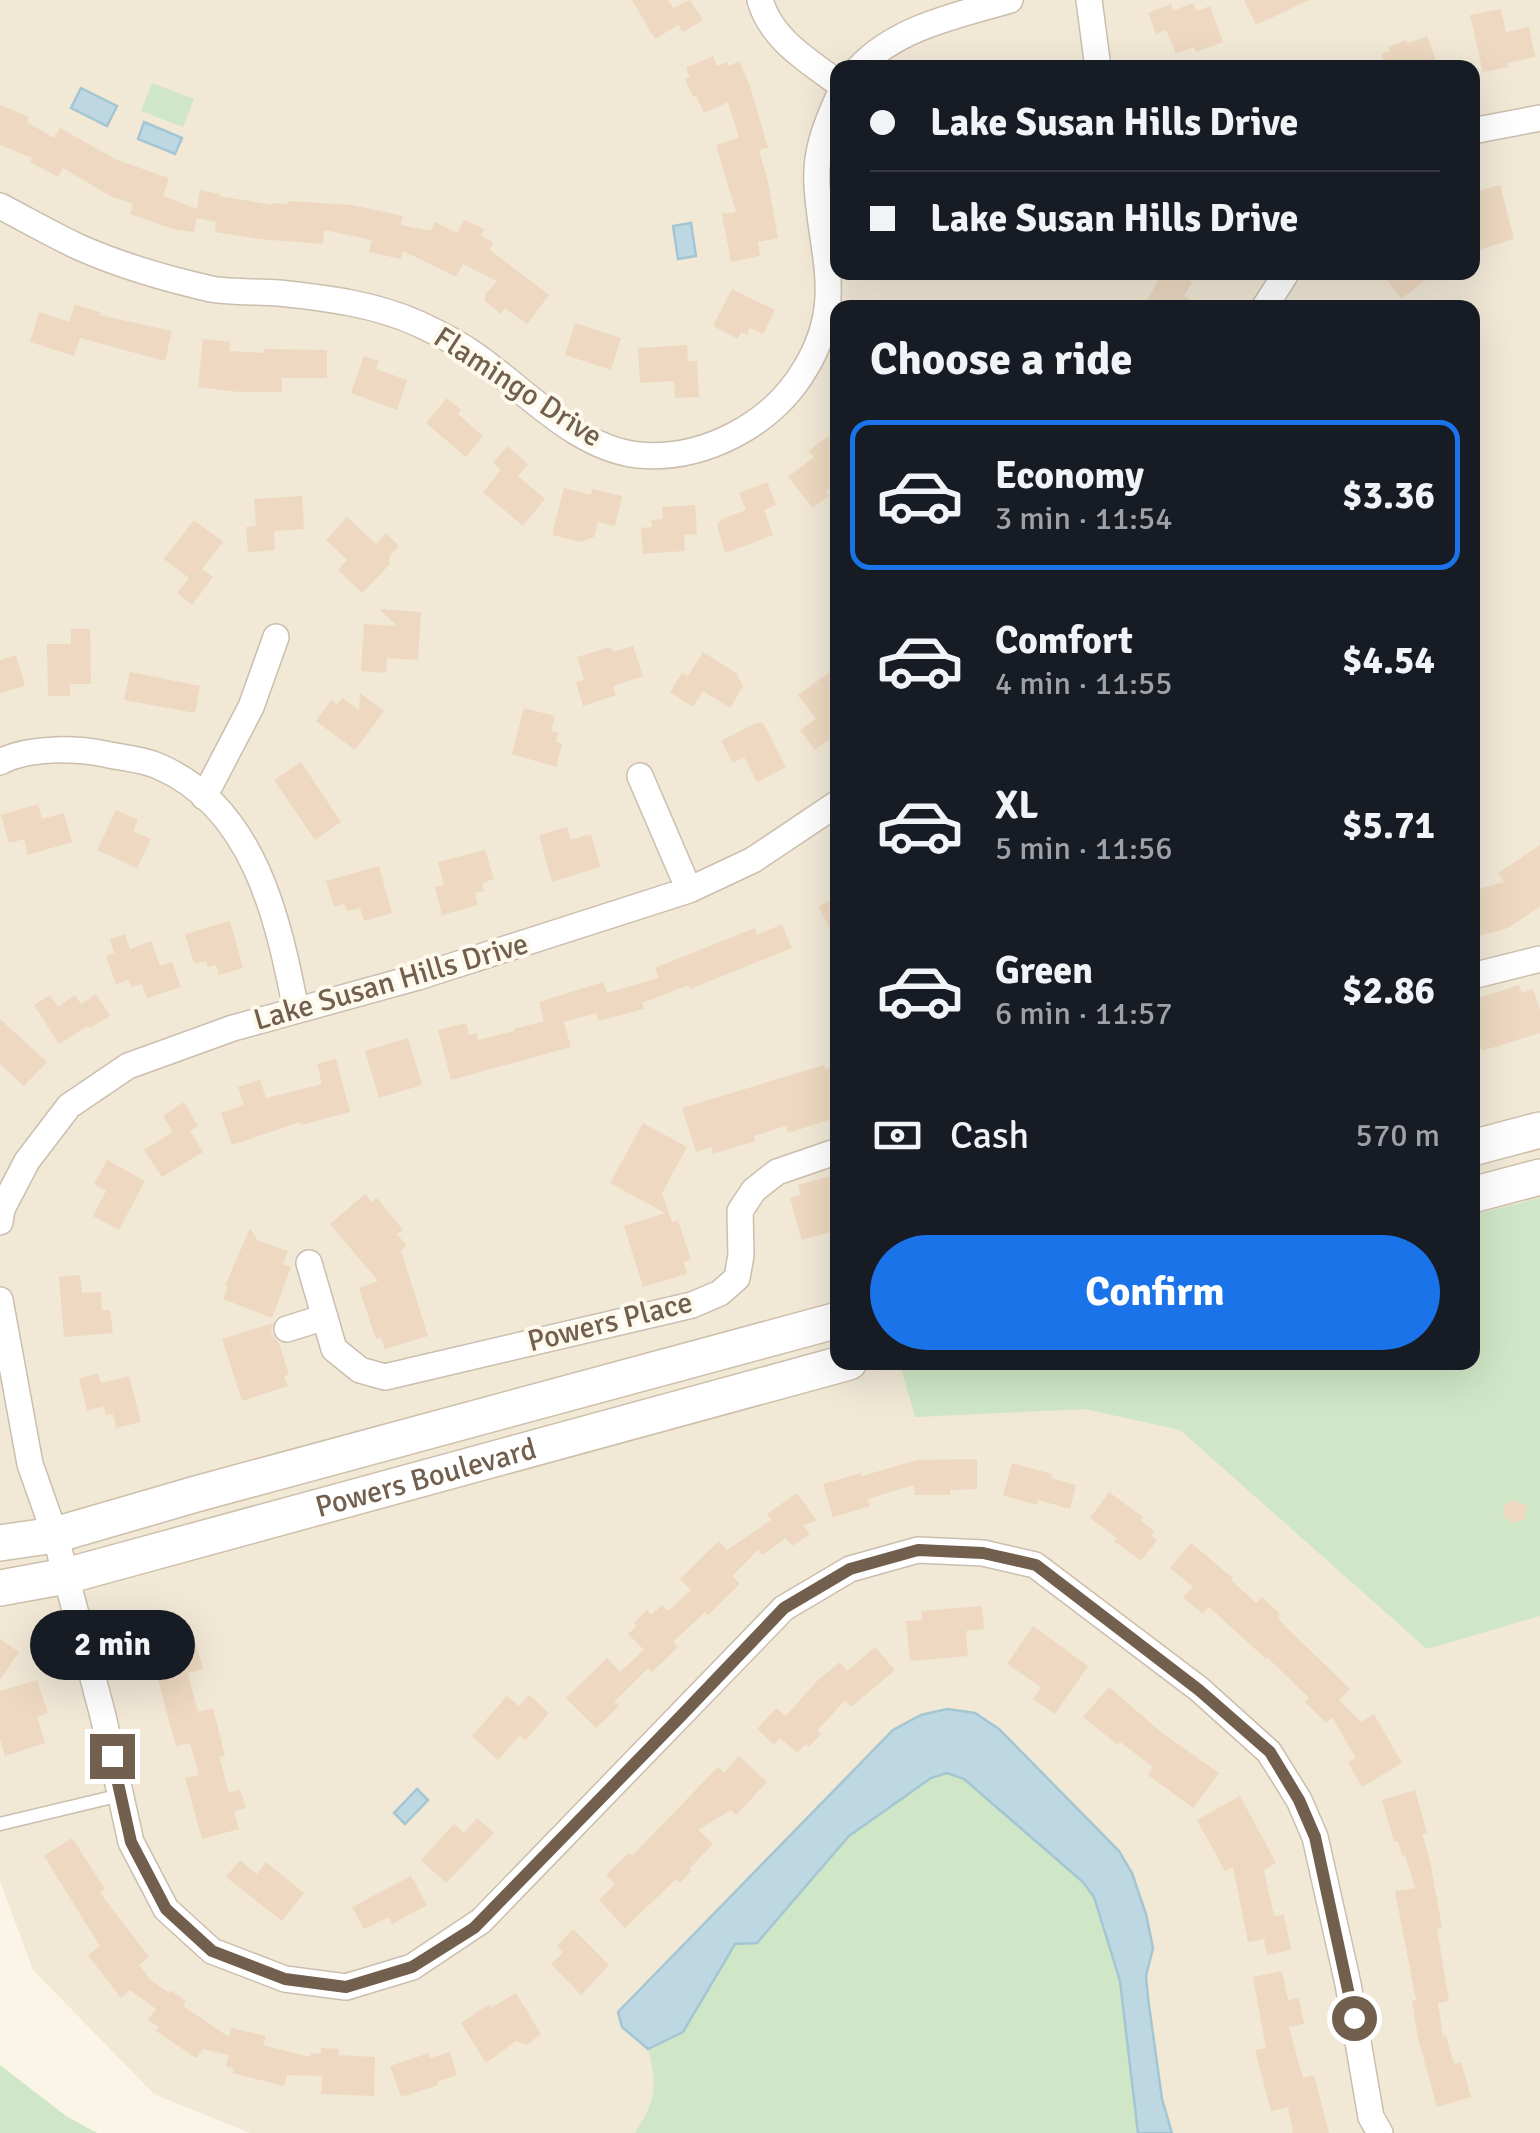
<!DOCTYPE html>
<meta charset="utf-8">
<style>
body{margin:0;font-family:Signika,sans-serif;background:#242831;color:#f1f3f6;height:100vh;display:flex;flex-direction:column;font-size:38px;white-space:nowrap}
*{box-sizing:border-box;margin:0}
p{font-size:32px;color:#9ea1a6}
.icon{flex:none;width:55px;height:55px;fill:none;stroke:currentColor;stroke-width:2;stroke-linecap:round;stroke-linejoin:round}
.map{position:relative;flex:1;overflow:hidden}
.sheet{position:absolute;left:830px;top:300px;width:650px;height:1070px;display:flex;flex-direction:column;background:#171b24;border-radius:20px;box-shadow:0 10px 40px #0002}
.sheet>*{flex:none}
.banner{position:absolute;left:830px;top:60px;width:650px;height:220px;border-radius:20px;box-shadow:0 10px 40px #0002;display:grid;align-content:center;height:220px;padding:0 40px;background:#171b24}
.end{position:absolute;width:45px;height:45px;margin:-22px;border:12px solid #725f4d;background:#fff;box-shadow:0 0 0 5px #fff}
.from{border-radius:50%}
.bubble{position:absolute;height:70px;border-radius:35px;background:#171b24;box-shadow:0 10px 40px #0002;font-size:32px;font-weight:800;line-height:70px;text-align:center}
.banner b{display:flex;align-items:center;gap:35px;height:95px;font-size:38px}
.banner b+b{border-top:2px solid #363941}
.banner i{width:25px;height:25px;background:#f1f3f6}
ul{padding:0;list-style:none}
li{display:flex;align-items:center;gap:30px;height:150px;margin:0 20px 15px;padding:0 20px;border:5px solid transparent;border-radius:20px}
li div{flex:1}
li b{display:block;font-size:38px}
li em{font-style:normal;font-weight:800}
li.active{border-color:#1a73e8}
li>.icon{width:90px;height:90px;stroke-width:1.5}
h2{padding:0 40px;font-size:45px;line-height:120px}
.pay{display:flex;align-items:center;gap:25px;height:110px;padding:0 40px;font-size:38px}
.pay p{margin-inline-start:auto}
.action{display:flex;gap:20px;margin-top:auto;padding:20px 40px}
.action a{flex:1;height:115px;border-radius:60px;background:#1a73e8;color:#fff;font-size:40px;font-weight:800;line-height:115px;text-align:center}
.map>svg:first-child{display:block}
.residential{fill:#f1e8d6;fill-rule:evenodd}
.green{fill:#cfe7c6}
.water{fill:#bdd8e2;stroke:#a4c6d3;stroke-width:2.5}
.building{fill:#eed8c1}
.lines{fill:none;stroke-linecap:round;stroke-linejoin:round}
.lane-casing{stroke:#cbbeae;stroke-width:15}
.street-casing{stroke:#cbbeae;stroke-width:28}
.secondary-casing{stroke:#cebfab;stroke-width:38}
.lane{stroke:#fff;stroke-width:12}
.street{stroke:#fff;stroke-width:25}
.secondary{stroke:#fff;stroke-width:35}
.route{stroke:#725f4d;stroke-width:12}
.labels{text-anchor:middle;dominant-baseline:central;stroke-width:8;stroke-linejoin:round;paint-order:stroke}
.street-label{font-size:30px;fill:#725f4d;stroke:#fdf9ed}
</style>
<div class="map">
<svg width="1540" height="2133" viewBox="0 0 1540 2133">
<rect width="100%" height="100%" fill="#faf5e7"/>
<path class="residential" d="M0 0H1540V2133H250L154 2094 33 1970 0 1881ZM838 68H1472V272H838ZM838 308H1472V1362H838Z"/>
<path class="green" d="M152 83 194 99 183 127 141 111Z
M1540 1198V1616L1427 1649 1180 1430 1085 1409 915 1417 900 1364 908 1362H1472L1473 1215Z
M947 1773 964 1779 1083 1882 1094 1897 1120 1981 1138 2133H635C656 2100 658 2087 648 2049L683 2032 735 1943H757L849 1836 931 1778Z
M0 2065 66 2116 97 2133H0Z"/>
<path class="water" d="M81 88 117 106 107 126 71 108Z
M144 122 182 138 175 154 138 139Z
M691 223 696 256 678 259 673 226Z
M947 1709 975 1713 999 1729 1119 1851 1132 1873 1146 1914 1153 1948 1146 1976 1148 1998 1162 2099 1172 2133H1138L1120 1981 1094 1897 1083 1882 964 1779 947 1773 931 1778 849 1836 757 1943 735 1944 683 2032 648 2049 622 2027 618 2012 893 1730 921 1715Z
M417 1789 428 1800 405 1824 394 1813Z"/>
<path class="building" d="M632 0H668L673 8 690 0 703 20 683 32 678 25 655 39Z
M1244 0H1309L1256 25Z
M1193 3 1197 11 1210 6 1223 42 1196 52 1194 47 1176 54 1166 30 1156 34 1148 13 1171 4 1173 11Z
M1501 9 1506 32 1529 27 1535 57 1507 63 1508 67 1483 72 1470 15Z
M1427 36 1439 68H1386L1381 54 1390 51 1388 47 1406 40 1407 44Z
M713 56 717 66 727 62 729 66 739 61 750 86 768 148 759 150 767 178 778 238 758 242 760 256 731 262 722 214 736 212 716 145 739 138 728 102 704 113 696 96 693 97 685 79 690 77 686 68Z
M0 105 29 117 27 122 54 138 60 128 117 160 169 178 163 196 197 209 200 190 220 194 219 196 272 205V203L288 204V201L352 205 403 216 401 225 431 231 435 222 457 233 464 220 484 229 481 236 493 242 490 250 549 295 527 324 505 308 501 314 485 301V295L497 281 463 264 456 277 403 251 401 259 369 252 372 240 324 230 323 244 259 239 215 232 216 222 197 218 194 232 173 229 130 214 133 204 110 196 63 168 58 177 30 162 32 158 0 145Z
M1500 185 1514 239 1472 252V205L1476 204 1473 192Z
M1163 272H1175L1192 282 1184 296 1203 308H1143Z
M1380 272H1434L1402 299Z
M732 289 775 310 763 334 750 328 747 335 741 332 738 339 713 326Z
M75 305 100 312 99 315 172 331 165 361 80 338 74 356 30 342 39 312 69 322Z
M575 323 621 338 611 370 565 355Z
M203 339 230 342 229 351 264 353V349L327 350V378H282V392H239L198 387Z
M687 345 688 361H697L699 397 675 398 674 381 640 383 638 348Z
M364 356 379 361 376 369 407 380 397 410 351 393Z
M447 398 461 410 458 414 483 436 466 457 426 423Z
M828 436 838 448V482L826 491 830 495 813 508 788 477 814 457 809 451Z
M507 446 528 464 518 476 545 499 523 526 483 492 501 470 493 463Z
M767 482 776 505 764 510 773 535 725 553 717 525 722 519 746 510 739 493Z
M564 488 591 495 592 489 622 496 615 526 598 522 594 537 581 542 552 535Z
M302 496 304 529 274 531 275 550 248 552 246 527 256 526 254 499Z
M695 505 697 534 684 535 685 551 643 554 641 528 652 527 651 520 663 519 662 507Z
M347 517 376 544 386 533 399 546 389 557 390 564 362 593 338 570 347 560 326 540Z
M194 520 223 542 202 569 213 577 192 605 177 593 189 578 164 559Z
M379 609 421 612 418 660 387 658 386 673 361 671 364 624 397 626Z
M71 629H90L91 684H70V696H48L47 644H71Z
M633 646 643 676 613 686 616 695 583 706 576 682 584 680 577 657 610 647 613 652Z
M703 652 736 673 743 686 730 708 703 691 693 707 670 692 682 673 688 676Z
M16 655 25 686 0 693V660Z
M831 671 838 680V733L815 750 800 730 816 719 798 695Z
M130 672 200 686 195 713 124 700Z
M360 693 384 711 355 750 316 721 331 700 337 705 342 698 359 710Z
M524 708 555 716 551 731 558 733 556 742 562 744 556 767 512 754Z
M756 723H763L786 767 757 782 744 757 733 763 721 741Z
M301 762 341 822 315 840 274 780Z
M38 804 42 819 64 813 72 842 28 855 24 839 9 843 1 815Z
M116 810 138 820 133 831 151 839 137 868 97 850Z
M567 827 571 840 591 834 600 867 552 882 539 835Z
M1540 845V906L1508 928 1472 938V891L1504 882 1498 873Z
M485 850 494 879 482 883 484 891 475 893 478 905 442 915 435 887 444 885 438 862Z
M379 866 392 913 364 921 360 908 347 911 344 904 334 907 326 881Z
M838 896V942L818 907Z
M230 921 243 968 219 975 216 965 208 967 206 961 194 964 185 934Z
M782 924 792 948 690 989 689 985 642 1003 644 1009 598 1021 596 1013 564 1022 571 1047 451 1080 438 1030 466 1023 469 1035 476 1033 478 1040 514 1031V1029L544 1021 539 1002 603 982 607 993 659 978 655 968 755 928 757 935Z
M125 934 130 949 151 941 160 966 172 962 181 987 147 998 142 984 131 987 128 980 116 984 106 956 114 953 110 939Z
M1519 985 1522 993 1533 989 1540 1010V1033L1482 1051 1472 1020V1006L1481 1004 1479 998Z
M96 994 110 1016 90 1028 88 1026 59 1044 34 1005 50 995 58 1007 75 995 81 1004Z
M0 1019 47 1062 24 1086 0 1064Z
M408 1038 422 1085 379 1098 365 1051Z
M336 1059 350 1112 301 1125 300 1122 232 1145 221 1113 244 1105 238 1087 260 1080 266 1098 322 1084 317 1064Z
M824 1065 826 1069 838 1065V1117L788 1133 786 1126 754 1136 755 1141 713 1154 711 1147 696 1152 682 1108Z
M184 1102 198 1126 190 1131 203 1152 162 1177 144 1150 173 1132 163 1116Z
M643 1123 687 1147 662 1193 672 1222 678 1220 691 1260 684 1262 687 1274 643 1287 624 1226 665 1213 610 1183Z
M107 1160 145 1181 119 1230 93 1216 106 1191 94 1184Z
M838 1174V1230L802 1240 790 1198 801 1195 798 1185Z
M365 1194 372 1202 377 1198 403 1230 397 1234 407 1246 401 1251 428 1336 385 1349 381 1338 376 1339 359 1288 378 1281 330 1224Z
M250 1228 257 1240 288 1251 283 1264 291 1267 272 1318 223 1299 228 1287 225 1286Z
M80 1275 82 1293 101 1292 102 1310H110L113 1333 64 1337 59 1277Z
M273 1323 271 1333 279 1343 289 1375 284 1376 288 1386 242 1401 222 1339Z
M98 1373 101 1383 129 1376 141 1422 116 1428 113 1414 106 1415 103 1406 87 1411 79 1379Z
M977 1459V1489L950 1490V1495H915L914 1485 867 1499 870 1506 833 1517 823 1484 861 1473 862 1476 917 1460Z
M1012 1463 1052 1474 1051 1478 1076 1485 1070 1509 1038 1500 1037 1505 1003 1495Z
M1109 1492 1143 1517 1140 1520 1154 1531 1151 1536 1157 1540 1141 1561 1114 1541 1117 1538 1090 1518Z
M797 1493 817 1521 803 1525 810 1534 792 1546 786 1538 762 1555 758 1550 732 1576 740 1584 708 1615 705 1612 673 1642 678 1647 652 1672 648 1668 614 1702 619 1706 596 1728 566 1698 607 1658 620 1672 644 1650 628 1634 637 1626 634 1623 647 1610 651 1615 662 1605 668 1611 691 1590 680 1579 719 1541 727 1550 771 1520 767 1514Z
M1516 1500 1527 1506 1525 1519 1514 1523 1503 1517 1505 1504Z
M1191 1543 1233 1578 1231 1580 1256 1603 1262 1597 1280 1614 1277 1617 1286 1627 1350 1689 1339 1700 1361 1722 1374 1714 1402 1763 1362 1787 1348 1762 1356 1758 1332 1717 1326 1723 1305 1702 1309 1698 1267 1657 1266 1659 1209 1607 1203 1614 1183 1598 1193 1587 1170 1568Z
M982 1606 984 1629 966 1631 968 1656 910 1661 906 1621 922 1620 921 1611Z
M190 1624 203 1669 188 1673 198 1712 213 1708 225 1756 219 1757 229 1793 240 1789 246 1808 234 1811 239 1829 202 1839 185 1778 199 1775 190 1743 176 1746 153 1662 159 1660 153 1635Z
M1033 1626 1088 1666 1055 1714 1033 1699 1041 1687 1007 1664Z
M0 1639 19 1652 0 1680Z
M875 1647 895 1670 851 1707 845 1700 817 1731 821 1734 809 1747 806 1744 797 1753 780 1738 774 1745 757 1729 776 1708 786 1716 817 1681 840 1662 847 1671Z
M37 1680 48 1713 37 1717 45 1743 5 1756 0 1739V1691Z
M1109 1687 1161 1732 1219 1773 1193 1808 1148 1775 1153 1767 1120 1742 1118 1745 1083 1717Z
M529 1695 549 1713 526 1740 520 1735 498 1760 472 1736 507 1696 519 1706Z
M739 1756 767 1782 736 1815 731 1810 698 1830 713 1844 689 1869 691 1871 680 1883 676 1879 625 1928 599 1900 615 1884 606 1875 629 1853 632 1856 718 1767 724 1773Z
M1415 1790 1427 1833 1422 1834 1430 1861 1442 1928 1437 1929 1449 2001 1438 2003 1443 2037 1446 2036 1454 2064 1461 2062 1471 2097 1437 2107 1418 2038 1412 2000H1416L1395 1891 1415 1888 1405 1855 1402 1856 1398 1841 1394 1842 1382 1800Z
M1240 1796 1276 1863 1264 1870 1274 1916 1284 1915 1291 1950 1267 1955 1264 1939 1248 1942 1233 1867 1225 1871 1197 1820Z
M477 1818 494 1833 446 1883 421 1860 454 1824 464 1833Z
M72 1838 105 1889 100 1893 149 1957 139 1965 151 1980 169 1993 170 1990 186 2001 183 2006 229 2037 231 2028 266 2036 263 2045 310 2057 311 2053 321 2054V2048L339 2049 338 2055 375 2057 374 2096 321 2094 322 2076 287 2075 284 2086 232 2073 234 2068 226 2066 229 2055 203 2049 196 2058 156 2031 159 2027 148 2020 156 2009 130 1990 121 1998 88 1955 100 1946 44 1856Z
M240 1860 257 1874 266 1862 304 1893 282 1921 226 1877Z
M411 1876 427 1905 392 1924 389 1917 364 1929 352 1907Z
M573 1929 609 1965 581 1995 551 1964 563 1953 557 1946Z
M1282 1971 1288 2000 1299 1998 1304 2024 1289 2027 1303 2078 1314 2075 1329 2133H1293L1288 2107 1271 2111 1255 2050 1266 2048 1253 1977Z
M516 1993 541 2034 527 2045 516 2041 486 2063 461 2023 489 2004 491 2008Z
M450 2052 457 2075 437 2082 438 2085 401 2097 390 2066 429 2053 430 2058Z"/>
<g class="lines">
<defs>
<path id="lane" d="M0 1824 121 1795"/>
<path id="street" d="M760 0C771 39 807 60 838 83
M1089 0 1098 68
M859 68C897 27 959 15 1010 0
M1472 131 1540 118
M0 206C27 220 53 235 81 248 122 266 167 279 211 289 233 293 257 291 279 293 327 298 375 304 419 324 436 332 456 342 472 353 523 387 574 448 638 455 703 461 772 425 805 369 846 302 821 255 817 185 815 153 825 127 838 98
M1264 308 1287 272
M0 762C28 747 75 748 105 754 122 758 142 759 158 766 254 807 278 918 296 1010
M640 776 689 890
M204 797 251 707 276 637
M1472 976 1540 959
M0 1222 2 1209 27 1161 69 1106 128 1066 233 1028 418 977 689 890 753 860 838 803
M309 1263 334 1349 360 1370 385 1377 692 1305 720 1293 737 1278 741 1255 740 1211 754 1190 777 1172 838 1151
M0 1300 30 1464 55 1535 66 1576 103 1716 131 1842 166 1909 212 1951 285 1979 346 1987 412 1967 481 1921 784 1608 850 1569 918 1550 983 1553 1035 1565 1199 1689 1269 1752 1299 1800 1315 1837 1348 1984 1371 2117 1380 2133
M287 1329 325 1317"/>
<g id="secondary">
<path d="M1472 1148 1540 1130"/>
<path d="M1472 1195 1540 1177"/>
<path d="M0 1543 55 1535 196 1494 838 1320"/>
<path id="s1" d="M0 1588 66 1576 849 1362"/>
</g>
</defs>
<use href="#lane" class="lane-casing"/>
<use href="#street" class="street-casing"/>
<use href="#secondary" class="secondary-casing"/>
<use href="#lane" class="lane"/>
<use href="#street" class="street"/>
<use href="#secondary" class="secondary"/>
</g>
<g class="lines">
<path class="route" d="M112 1756 131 1842 166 1909 212 1951 285 1979 346 1987 412 1967 474 1928 680 1717 784 1608 850 1569 918 1550 983 1553 1036 1565 1199 1690 1270 1752 1299 1800 1315 1837 1354 2018"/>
</g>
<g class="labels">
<g class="street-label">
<text transform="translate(518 387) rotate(33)">Flamingo Drive</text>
<text transform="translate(391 982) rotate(-16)">Lake Susan Hills Drive</text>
<text transform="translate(610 1322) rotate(-14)">Powers Place</text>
<text stroke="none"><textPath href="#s1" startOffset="440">Powers Boulevard</textPath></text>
</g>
</g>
</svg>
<i class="end from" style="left:1354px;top:2018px"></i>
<i class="end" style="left:112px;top:1756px"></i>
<div class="bubble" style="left:30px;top:1610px;width:165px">2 min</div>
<div class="banner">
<b><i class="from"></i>Lake Susan Hills Drive</b>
<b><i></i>Lake Susan Hills Drive</b>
</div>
<section class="sheet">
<h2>Choose a ride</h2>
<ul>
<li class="active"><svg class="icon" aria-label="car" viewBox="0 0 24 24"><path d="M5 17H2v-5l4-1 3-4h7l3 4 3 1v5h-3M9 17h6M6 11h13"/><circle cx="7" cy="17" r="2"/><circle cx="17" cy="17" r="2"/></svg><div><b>Economy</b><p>3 min · 11:54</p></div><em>$3.36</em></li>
<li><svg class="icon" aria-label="car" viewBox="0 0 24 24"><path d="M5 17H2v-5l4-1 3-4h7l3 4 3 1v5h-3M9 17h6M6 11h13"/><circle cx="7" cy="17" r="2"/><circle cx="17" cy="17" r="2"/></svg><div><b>Comfort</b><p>4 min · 11:55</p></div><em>$4.54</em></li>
<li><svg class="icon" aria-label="car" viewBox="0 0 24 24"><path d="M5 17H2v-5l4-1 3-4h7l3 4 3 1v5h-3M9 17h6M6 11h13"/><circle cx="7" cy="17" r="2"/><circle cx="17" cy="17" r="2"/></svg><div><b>XL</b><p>5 min · 11:56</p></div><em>$5.71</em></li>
<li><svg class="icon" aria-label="car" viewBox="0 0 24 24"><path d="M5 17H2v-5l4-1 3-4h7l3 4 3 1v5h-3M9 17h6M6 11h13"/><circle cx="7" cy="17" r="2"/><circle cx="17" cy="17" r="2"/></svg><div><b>Green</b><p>6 min · 11:57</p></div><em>$2.86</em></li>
</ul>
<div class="pay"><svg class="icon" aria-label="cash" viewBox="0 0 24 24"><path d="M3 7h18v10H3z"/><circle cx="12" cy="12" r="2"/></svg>Cash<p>570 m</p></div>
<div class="action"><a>Confirm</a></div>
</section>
</div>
